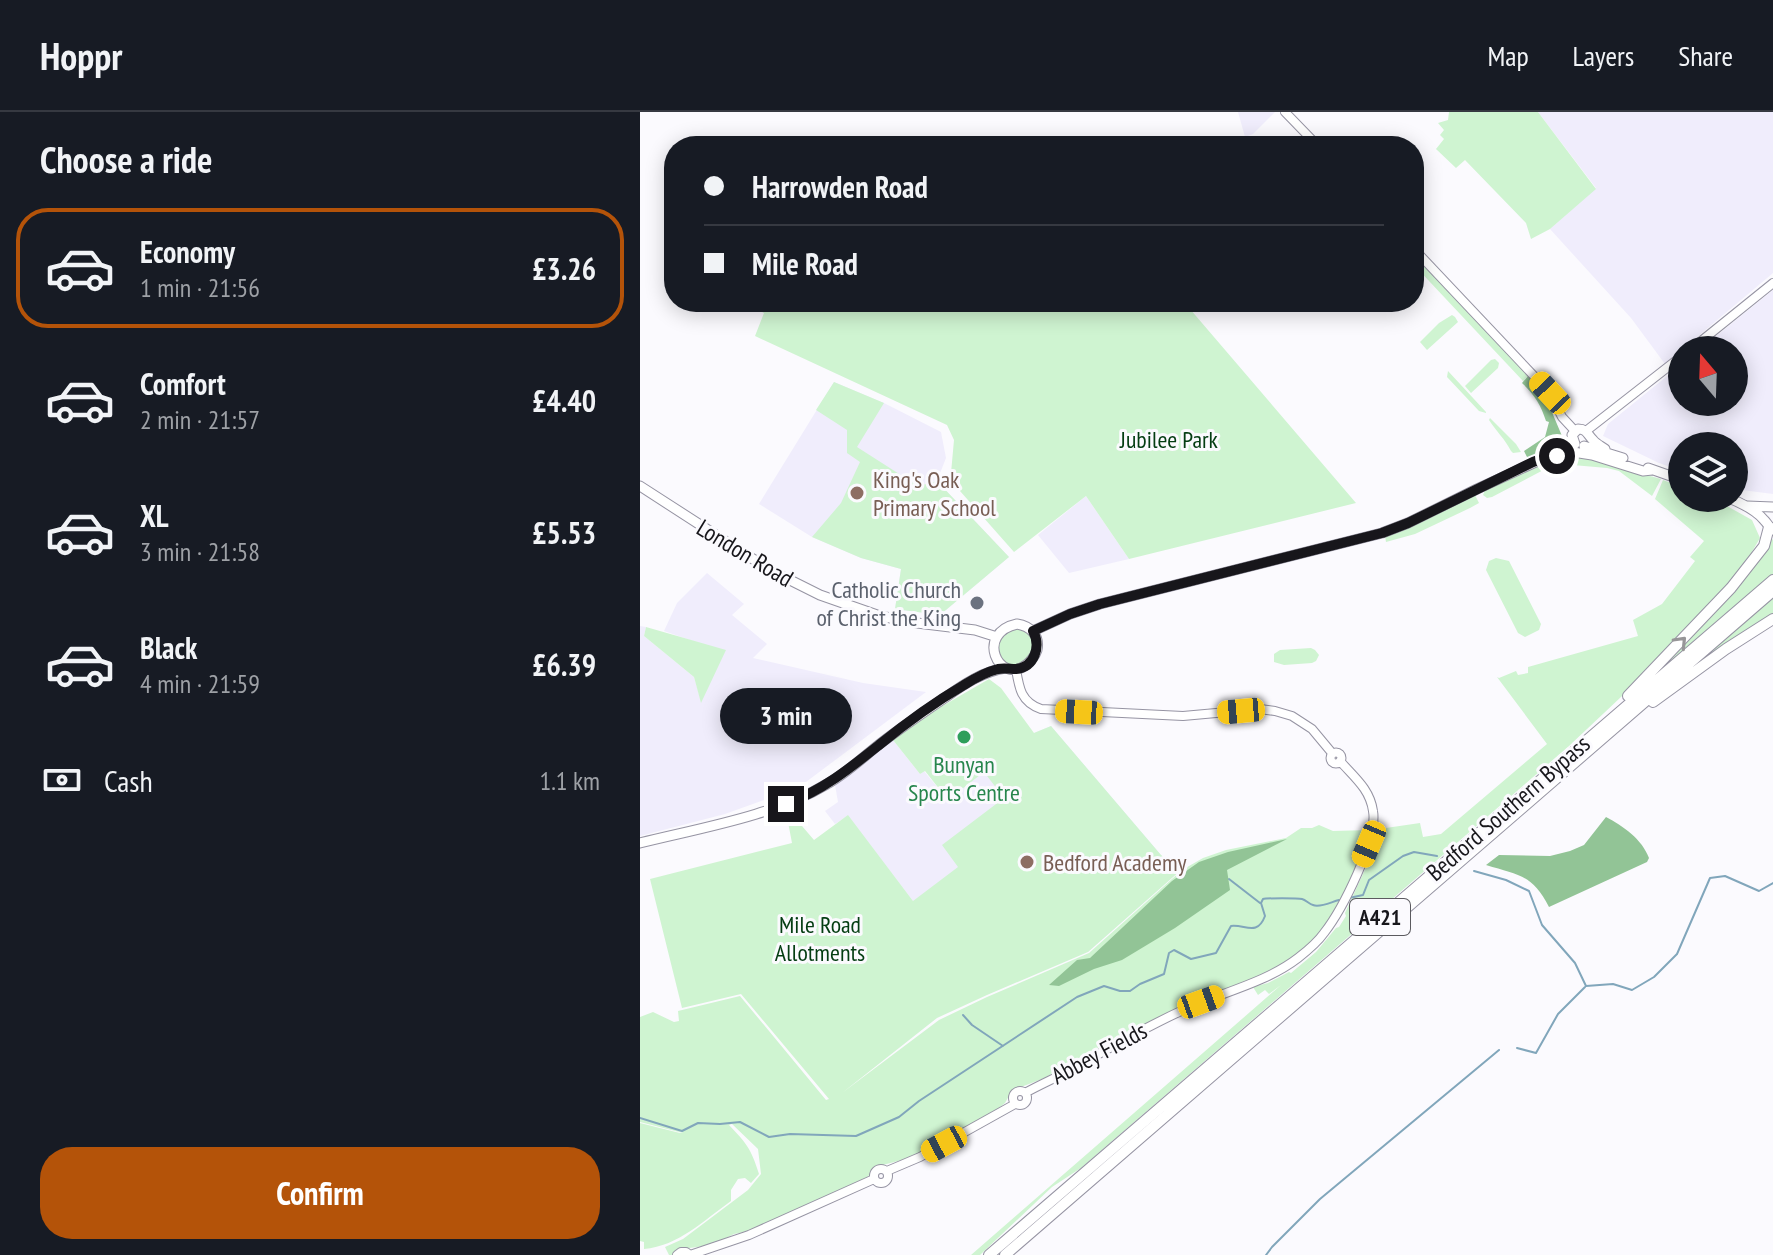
<!DOCTYPE html>
<meta charset="utf-8">
<style>
body{margin:0;font-family:"PT Sans Narrow",sans-serif;background:#242831;color:#f1f3f6;height:100vh;display:flex;flex-direction:column;font-size:30px;white-space:nowrap}
*{box-sizing:border-box;margin:0}
p{font-size:26px;color:#9ea1a6}
.icon{flex:none;width:44px;height:44px;fill:none;stroke:currentColor;stroke-width:2;stroke-linecap:round;stroke-linejoin:round}
.map{position:relative;flex:1;overflow:hidden}
.side{display:flex;flex-direction:column;background:#171b24;width:640px}
.side>*{flex:none}
.banner{position:absolute;left:24px;top:24px;width:760px;height:176px;border-radius:32px;box-shadow:0 4px 20px #0003;display:grid;align-content:center;height:176px;padding:0 40px;background:#171b24}
.needle{width:52px;rotate:341deg}
.controls{position:absolute;left:1028px;top:224px;display:grid;gap:16px}
.controls a{display:grid;place-items:center;width:80px;height:80px;border-radius:50%;background:#171b24;box-shadow:0 4px 20px #0003;font-size:40px}
.end{position:absolute;width:36px;height:36px;margin:-18px;border:10px solid #17161b;background:#fff;box-shadow:0 0 0 4px #fff}
.from{border-radius:50%}
.bubble{position:absolute;height:56px;border-radius:28px;background:#171b24;box-shadow:0 4px 20px #0003;font-size:26px;font-weight:700;line-height:56px;text-align:center}
.car{position:absolute;width:24px;height:48px;margin:-24px -12px;border-radius:10px;box-shadow:0 0 6px 2px #0007;background:linear-gradient(#f5c518 24%,#345 0 40%,#f5c518 0 76%,#345 0 86%,#f5c518 0)}
.banner b{display:flex;align-items:center;gap:28px;height:76px;font-size:30px}
.banner b+b{border-top:2px solid #363941}
.banner i{width:20px;height:20px;background:#f1f3f6}
ul{padding:0;list-style:none}
li{display:flex;align-items:center;gap:24px;height:120px;margin:0 16px 12px;padding:0 24px;border:4px solid transparent;border-radius:32px}
li div{flex:1}
li b{display:block;font-size:30px}
li em{font-style:normal;font-weight:700}
li.active{border-color:#b45309}
li>.icon{width:72px;height:72px;stroke-width:1.5}
h2{padding:0 40px;font-size:36px;line-height:96px}
.pay{display:flex;align-items:center;gap:20px;height:88px;padding:0 40px;font-size:30px}
.pay p{margin-inline-start:auto}
.cta{display:flex;gap:16px;margin-top:auto;padding:16px 40px}
.cta a{flex:1;height:92px;border-radius:32px;background:#b45309;color:#fff;font-size:32px;font-weight:700;line-height:92px;text-align:center}
header{display:flex;align-items:center;gap:48px;box-sizing:border-box;height:112px;padding:0 40px;background:#171b24;border-bottom:2px solid #363941}
header strong{font-size:38px}
nav{display:flex;gap:44px;margin-inline-start:auto;font-size:28px}
main{display:flex;flex:1;min-height:0}
.map>svg:first-child{display:block}
.built{fill:#f0edfc}
.green{fill:#cff4d1}
.forest{fill:#92c496}
.lines{fill:none;stroke-linecap:round;stroke-linejoin:round}
.stream{stroke:#81a6bb;stroke-width:2}
.secondary-casing{stroke:#9694a3;stroke-width:10}
.primary-casing{stroke:#9694a3;stroke-width:11}
.highway-casing{stroke:#9694a3;stroke-width:12}
.secondary{stroke:#fff;stroke-width:8}
.primary{stroke:#fff;stroke-width:9}
.highway{stroke:#fff;stroke-width:10}
.oneway{stroke:#979698}
.route{stroke:#17161b;stroke-width:10}
.education-dot{fill:#8d6e63;stroke:#fbfafe;stroke-width:3}
.worship-dot{fill:#6b7280;stroke:#fbfafe;stroke-width:3}
.leisure-dot{fill:#2e9e5b;stroke:#fbfafe;stroke-width:3}
.labels{text-anchor:middle;dominant-baseline:central;stroke-width:6;stroke-linejoin:round;paint-order:stroke}
.shield{fill:#fbfafe;stroke:#5b5a5f;stroke-width:2}
.shield-label{font-size:22px;font-weight:bold;fill:#17161b}
.park-label{font-size:24px;fill:#043d12;stroke:#fbfafe}
.education-label{font-size:24px;fill:#785e54;stroke:#fbfafe;text-anchor:start}
.street-label{font-size:24px;fill:#17161b;stroke:#fbfafe}
.worship-label{font-size:24px;fill:#5b616d;stroke:#fbfafe;text-anchor:end}
.leisure-label{font-size:24px;fill:#27864d;stroke:#fbfafe}
</style>
<header>
<strong>Hoppr</strong>
<nav><a>Map</a><a>Layers</a><a>Share</a></nav>
</header>
<main>
<section class="side">
<h2>Choose a ride</h2>
<ul>
<li class="active"><svg class="icon" aria-label="car" viewBox="0 0 24 24"><path d="M5 17H2v-5l4-1 3-4h7l3 4 3 1v5h-3M9 17h6M6 11h13"/><circle cx="7" cy="17" r="2"/><circle cx="17" cy="17" r="2"/></svg><div><b>Economy</b><p>1 min · 21:56</p></div><em>£3.26</em></li>
<li><svg class="icon" aria-label="car" viewBox="0 0 24 24"><path d="M5 17H2v-5l4-1 3-4h7l3 4 3 1v5h-3M9 17h6M6 11h13"/><circle cx="7" cy="17" r="2"/><circle cx="17" cy="17" r="2"/></svg><div><b>Comfort</b><p>2 min · 21:57</p></div><em>£4.40</em></li>
<li><svg class="icon" aria-label="car" viewBox="0 0 24 24"><path d="M5 17H2v-5l4-1 3-4h7l3 4 3 1v5h-3M9 17h6M6 11h13"/><circle cx="7" cy="17" r="2"/><circle cx="17" cy="17" r="2"/></svg><div><b>XL</b><p>3 min · 21:58</p></div><em>£5.53</em></li>
<li><svg class="icon" aria-label="car" viewBox="0 0 24 24"><path d="M5 17H2v-5l4-1 3-4h7l3 4 3 1v5h-3M9 17h6M6 11h13"/><circle cx="7" cy="17" r="2"/><circle cx="17" cy="17" r="2"/></svg><div><b>Black</b><p>4 min · 21:59</p></div><em>£6.39</em></li>
</ul>
<div class="pay"><svg class="icon" aria-label="cash" viewBox="0 0 24 24"><path d="M3 7h18v10H3z"/><circle cx="12" cy="12" r="2"/></svg>Cash<p>1.1 km</p></div>
<div class="cta"><a>Confirm</a></div>
</section>
<div class="map">
<svg width="1133" height="1143" viewBox="0 0 1133 1143">
<rect width="100%" height="100%" fill="#fbfafe"/>
<path class="built" d="M598 0H635L613 22 605 25Z
M898 0H1133V161L1025 252 991 206 910 117 956 76Z
M1133 178V382L1094 377V334H1042V359L1019 351 963 324 968 312 1042 252V290H1094V238H1059Z
M194 270 244 291 301 320 306 346 297 369 369 445 300 503 255 497 261 457 221 446 172 425 119 392Z
M446 384 489 447 429 461 398 423Z
M67 461 104 492 92 503 127 532 113 546 223 571 286 580 158 676 85 702 0 724V514L6 515 4 524 54 565 61 589 64 533 24 519 37 491Z
M411 614 521 743 541 758 448 840 273 789 208 704 195 712 185 699 198 690 195 673 253 628 280 662 284 659 308 688 394 621Z"/>
<path class="green" d="M809 0H898L956 77 910 117 891 127 886 111 825 48 816 56 796 37 804 27 800 23 804 18 798 11 808 8Z
M774 142 888 264 883 269 774 153Z
M103 190H544L716 391 489 447 446 384 374 440 320 379V367L311 361 314 328 307 313 115 224 124 201Z
M812 203 815 205 818 210 787 238 780 230 799 211Z
M855 247 859 251 858 256 831 281 825 274 851 248Z
M808 259 846 300V301L839 299 807 265Z
M194 270 244 291 217 335 278 374 297 369 369 445 300 503 255 497 261 457 221 446 172 425 201 391 220 350 207 341V318L176 298Z
M850 306 876 332 881 340 873 341 871 339C865 327 856 319 849 308Z
M938 344 1021 367 1012 384 979 359 967 356 921 352 911 354 852 385 847 386 843 383 846 376C873 362 908 345 938 344Z
M1023 368 1042 375V386H1070L1078 389 1112 408 1120 426 1102 457 1016 552 929 634 441 1056 412 1075 340 1143H331L641 873 629 882 625 878 618 883 613 875 628 871 649 860 651 861 676 840 696 816 699 815 706 804 705 801 728 751 739 717 780 711 783 725 801 722 907 632 857 565 859 566 876 559 878 563 888 561V555L998 524 993 508 1022 492 1055 449 1050 445 1064 429 1015 387Z
M835 383 839 391 830 396 775 422 746 430 745 424Z
M1133 427V463L1024 558 1022 556 1097 475 1129 430Z
M856 446 869 449 901 512 899 518 885 525 878 521 846 458 849 449Z
M1133 486V502L1040 566Z
M6 515 86 538 61 591 54 565 4 524Z
M375 516 388 520 394 531C390 550 378 560 360 547L357 533 363 522Z
M671 536 675 538 679 543 676 549 672 551 644 553 634 550V542L640 538Z
M349 567 361 576 394 621 411 614 521 743 541 758 448 840 347 883 297 906 202 981 299 908 347 885 449 841 542 758 563 746 586 738 646 726 661 716H672L679 713 693 719 730 718 710 770 687 812 670 834 630 861 540 897 444 944 426 951 407 965 376 977 370 982 365 991 355 999 277 1044 239 1054 222 1070 114 1118 94 1122 72 1133 42 1137 33 1143H29L25 1135 43 1127 108 1078 121 1062 118 1037 92 1012 89 1013C106 1031 111 1036 119 1062L111 1071 105 1066 98 1067 91 1078V1089C64 1108 39 1134 4 1137V1130L0 1129V1011L40 1021H43L0 1010V905L13 900 34 910 39 909 38 899 100 884 186 988 189 987 101 882 42 896 10 767 152 731 148 710 162 714 174 728 208 703 273 789 318 755 302 733 364 686 344 660 308 688 285 659 280 662 253 628 299 596Z"/>
<path class="forest" d="M888 264 906 286 922 324 916 333 887 345 884 339 905 325 909 310 906 309C901 293 894 282 882 271Z
M966 705C983 714 1002 727 1009 746L1007 750 909 795C892 762 878 763 846 753L859 743 910 744 930 739 944 733Z
M647 727 587 758 590 778 535 816 482 848 454 857 419 874 409 873 437 848 450 846 532 769 559 750 588 740Z"/>
<g class="lines">
<path class="stream" d="M834 759 866 768 889 779 902 813 935 851 946 874 973 872 992 878 1014 865 1037 842 1070 766 1085 764 1119 779 1133 771
M589 767 620 791
M709 786 723 783 729 768 763 744 774 740 797 744
M323 903 332 913 363 934
M877 936 896 941 918 902 945 875
M0 1006 42 1019 58 1011 80 1012 100 1010 129 1025 150 1022 216 1024 259 1005 279 989 437 885 464 874 480 879H490L500 872 524 862 529 841 534 838 551 847 576 841 591 814C605 812 617 825 625 804L621 791 623 787C626 786 658 786 662 787 666 788 669 792 673 793 680 796 691 790 699 788
M626 1143 632 1135 680 1087 859 938"/>
<defs>
<path id="secondary" d="M645 0 678 34
M774 137 910 281 922 305 935 319
M1050 238 1133 171
M946 319 1042 244
M376 557C379 576 381 590 401 597L543 604 620 597 635 599 652 604 672 617 692 641
M690.5 646a5.5 5.5 0 1 1 11 0a5.5 5.5 0 1 1-11 0Z
M373 986a7 7 0 1 1 14 0a7 7 0 1 1-14 0Z
M385 981C401 972 418 965 434 956 469 936 504 916 541 899 579 881 624 872 658 846 667 839 677 831 684 821 702 798 738 728 733 699 730 677 714 665 700 649
M234 1064a7 7 0 1 1 14 0a7 7 0 1 1-14 0Z
M247 1059 280 1045 375 992
M37 1143 41 1140H46L50 1143 109 1123 234 1067"/>
<path id="primary" d="M935 332 932 323 938 317C947 317 947 322 953 328 956 332 961 334 965 337
M944 334 983 346
M923 342 933 340 952 343 1003 359 1012 358
M1008 356 1042 368
M0 374 130 458 180 483 240 504 277 511 335 518 357 525
M1089 386C1101 391 1116 398 1124 408 1127 411 1129 415 1133 418
M1107 394 1133 395
M377 512C390 514 400 523 397 538 395 544 391 549 386 553 358 573 335 521 377 512Z
M393 519 430 502 460 492 742 421 768 411 837 377 935 332
M0 731C60 716 134 704 187 672 207 661 223 645 241 631 262 615 284 600 306 585 324 572 344 559 366 556"/>
<path id="highway" d="M988 584 1091 476 1124 434 1129 415
M1013 590 1086 537 1133 507
M349 1143 1133 468
M365 1143 1133 479"/>
</defs>
<use href="#secondary" class="secondary-casing"/>
<use href="#primary" class="primary-casing"/>
<use href="#highway" class="highway-casing"/>
<use href="#secondary" class="secondary"/>
<use href="#primary" class="primary"/>
<use href="#highway" class="highway"/>
</g>
<defs><path id="oneway-chevron" d="M-2-3.5L2.5 0L-2 3.5" fill="none" stroke-width="1.6" stroke-linecap="round" stroke-linejoin="round" transform="scale(2)"/></defs>
<use class="oneway" href="#oneway-chevron" transform="translate(1041 530) rotate(-46)"/>
<g class="lines">
<path class="route" d="M146 692C183 678 209 657 239 633 266 611 295 590 324 573 335 566 346 560 358 557 364 556 370 557 376 557 395 555 401 534 393 519L430 502 460 492 742 421 768 411 893 350 912 343 917 344"/>
</g>
<g class="education-dot">
<circle cx="217" cy="381" r="8"/>
<circle cx="387" cy="750" r="8"/>
</g>
<circle class="worship-dot" cx="337" cy="491" r="8"/>
<circle class="leisure-dot" cx="324" cy="625" r="8"/>
<g class="labels">
<rect class="shield" x="710" y="787" width="60" height="36" rx="6"/>
<g class="shield-label">
<text x="740" y="805">A421</text>
</g>
<g class="park-label">
<text x="529" y="327">Jubilee Park</text>
<text x="180" y="812">Mile Road<tspan x="180" dy="28">Allotments</tspan></text>
</g>
<g class="education-label">
<text x="233" y="367">King's Oak<tspan x="233" dy="28">Primary School</tspan></text>
<text x="403" y="750">Bedford Academy</text>
</g>
<g class="street-label">
<text transform="translate(105 441) rotate(31)">London Road</text>
<text transform="translate(868 696) rotate(-41)">Bedford Southern Bypass</text>
<text transform="translate(459 941) rotate(-28)">Abbey Fields</text>
</g>
<g class="worship-label">
<text x="321" y="477">Catholic Church<tspan x="321" dy="28">of Christ the King</tspan></text>
</g>
<g class="leisure-label">
<text x="324" y="652">Bunyan<tspan x="324" dy="28">Sports Centre</tspan></text>
</g>
</g>
</svg>
<div class="controls">
<a><svg class="needle" viewBox="-14 -14 28 28"><path d="M0-13l5 13h-10z" fill="#e53935"/><path d="M0 13l5-13h-10z" fill="#9ea1a6"/></svg></a>
<a><svg class="icon" aria-label="layers" viewBox="0 0 24 24"><path d="M12 4l9 5-9 5-9-5zM3 14l9 5 9-5"/></svg></a>
</div>
<i class="end from" style="left:917px;top:344px"></i>
<i class="end" style="left:146px;top:692px"></i>
<div class="bubble" style="left:80px;top:576px;width:132px">3 min</div>
<i class="car" style="left:910px;top:281px;rotate:317deg"></i>
<i class="car" style="left:601px;top:599px;rotate:265deg"></i>
<i class="car" style="left:439px;top:600px;rotate:273deg"></i>
<i class="car" style="left:729px;top:732px;rotate:203deg"></i>
<i class="car" style="left:561px;top:890px;rotate:70deg"></i>
<i class="car" style="left:304px;top:1032px;rotate:242deg"></i>
<div class="banner">
<b><i class="from"></i>Harrowden Road</b>
<b><i></i>Mile Road</b>
</div>
</div>
</main>
